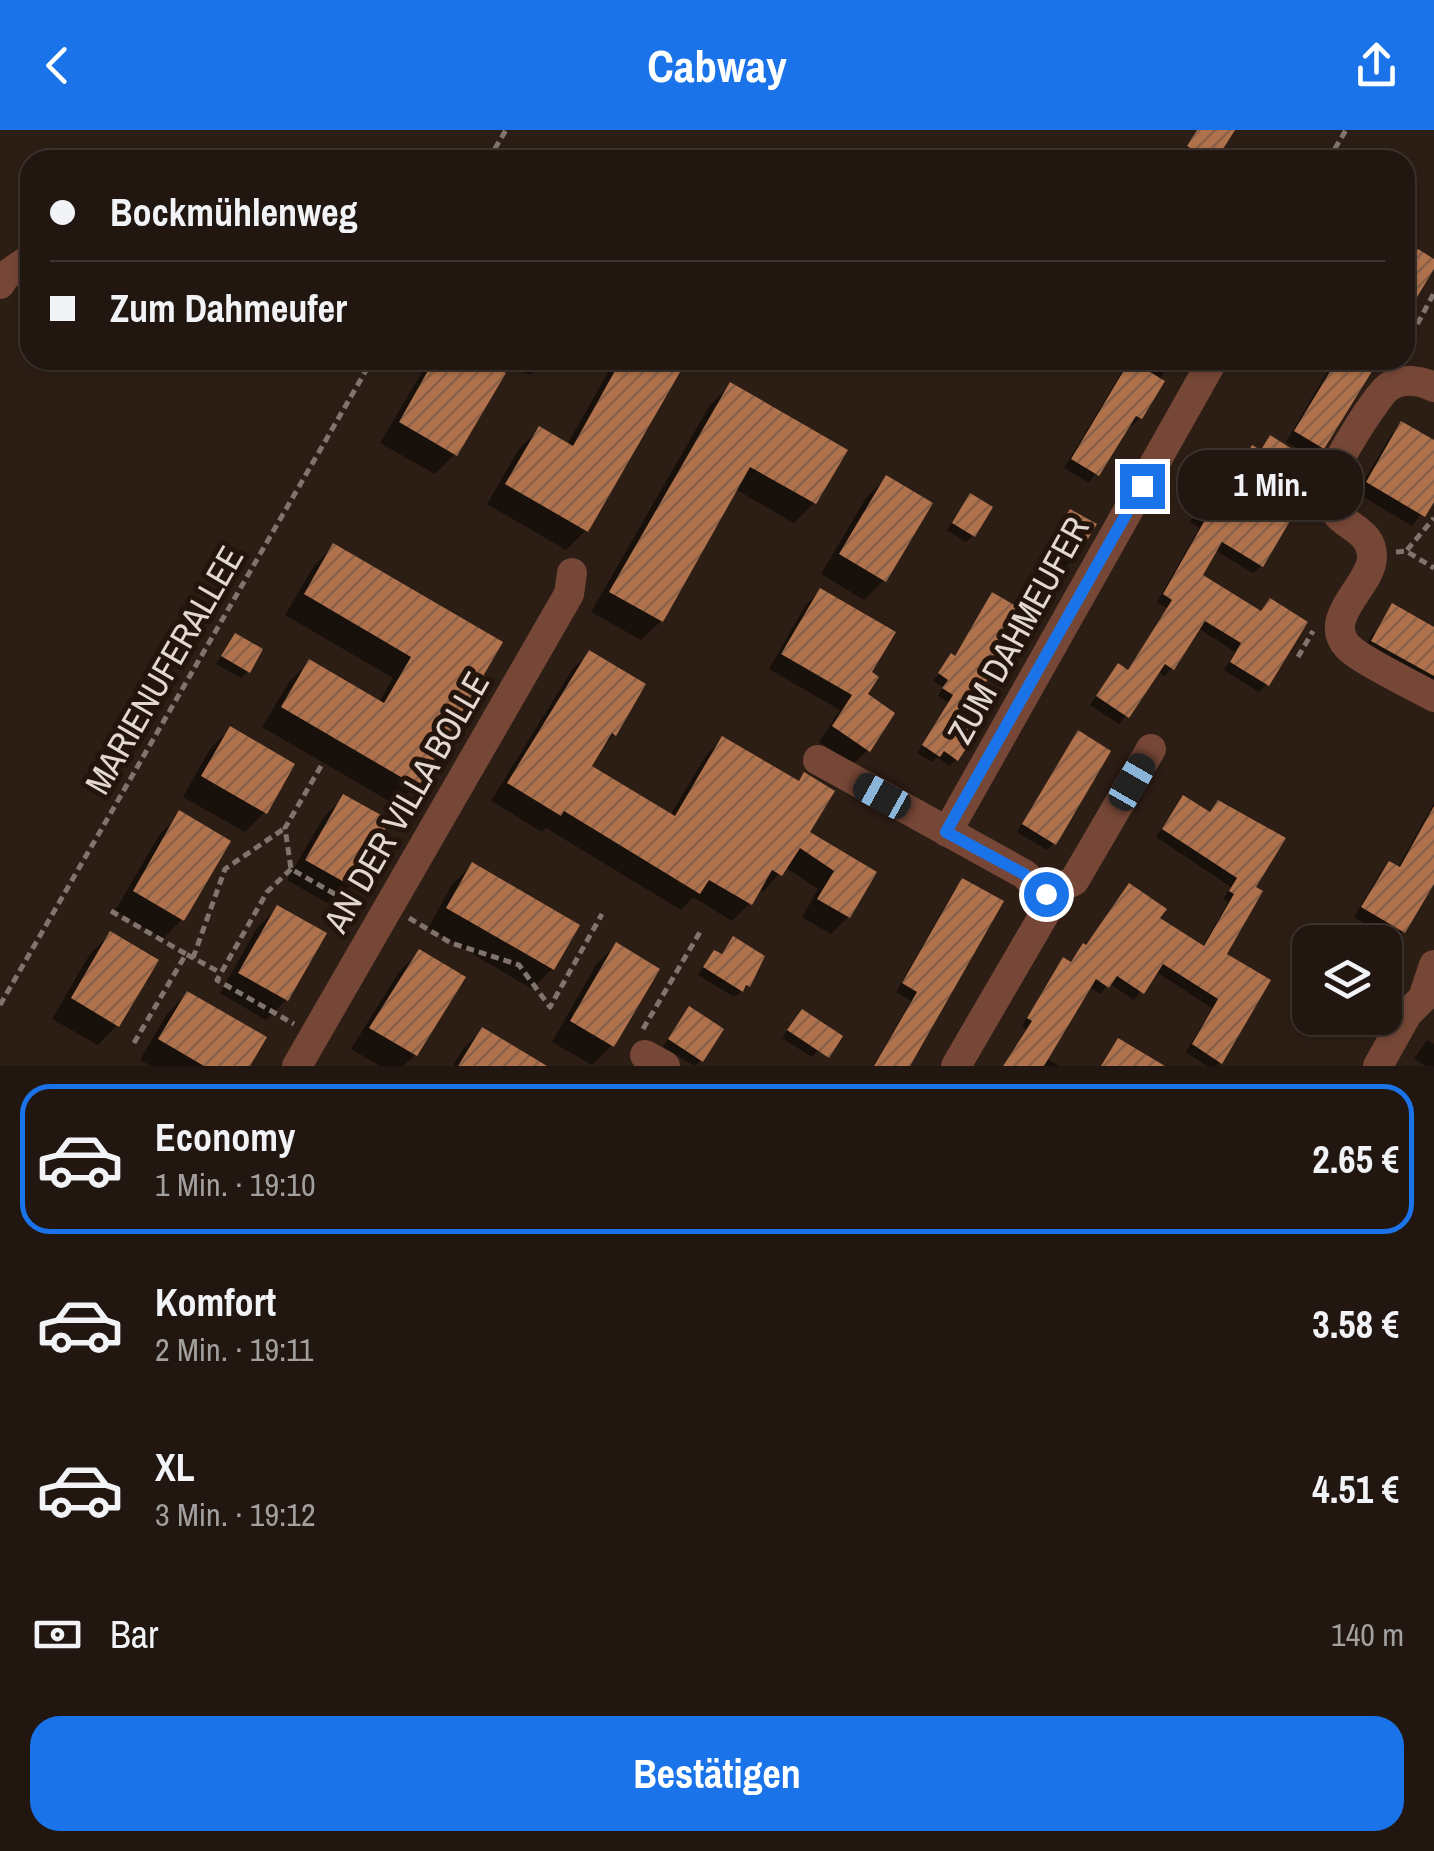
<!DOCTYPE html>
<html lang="de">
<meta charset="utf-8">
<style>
body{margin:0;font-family:"Archivo Narrow",sans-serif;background:#2a1f19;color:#f1f3f6;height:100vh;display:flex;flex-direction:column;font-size:38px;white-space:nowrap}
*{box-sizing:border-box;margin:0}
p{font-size:32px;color:#a29f9f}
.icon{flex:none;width:55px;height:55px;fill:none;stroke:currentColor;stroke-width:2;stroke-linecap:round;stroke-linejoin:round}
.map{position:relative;height:936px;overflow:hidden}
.side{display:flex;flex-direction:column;background:#221610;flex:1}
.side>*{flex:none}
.top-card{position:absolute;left:20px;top:20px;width:1395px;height:220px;border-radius:30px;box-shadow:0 2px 8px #0004,0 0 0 2px #3f3530;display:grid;align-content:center;height:220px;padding:0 30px;background:#221610}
.buttons{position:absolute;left:1292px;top:795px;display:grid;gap:20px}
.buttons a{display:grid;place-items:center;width:110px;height:110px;border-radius:20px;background:#221610;box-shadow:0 2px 8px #0004,0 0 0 2px #3f3530;font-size:50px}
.end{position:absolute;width:45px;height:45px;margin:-22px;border:12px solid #1a73e8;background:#fff;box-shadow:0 0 0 5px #fff}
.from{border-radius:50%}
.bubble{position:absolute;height:70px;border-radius:30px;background:#221610;box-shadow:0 2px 8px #0004,0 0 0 2px #3f3530;font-size:32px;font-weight:700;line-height:70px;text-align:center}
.car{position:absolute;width:30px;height:60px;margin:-30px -15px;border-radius:12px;box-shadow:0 0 8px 2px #0007;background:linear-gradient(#222 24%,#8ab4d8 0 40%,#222 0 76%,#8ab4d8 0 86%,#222 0)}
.top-card b{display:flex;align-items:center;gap:35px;height:95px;font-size:38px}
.top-card b+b{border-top:2px solid #3f3530}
.top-card i{width:25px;height:25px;background:#f1f3f6}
ul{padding:18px 0 0;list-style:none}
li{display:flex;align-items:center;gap:30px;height:150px;margin:0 20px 15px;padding:0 10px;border:5px solid transparent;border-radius:30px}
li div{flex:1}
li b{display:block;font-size:38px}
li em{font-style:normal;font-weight:700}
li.active{border-color:#1a73e8}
li>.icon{width:90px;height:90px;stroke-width:1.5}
.pay{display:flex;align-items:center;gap:25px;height:110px;padding:0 30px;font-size:38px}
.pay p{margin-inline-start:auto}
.cta{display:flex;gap:20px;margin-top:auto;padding:20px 30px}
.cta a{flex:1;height:115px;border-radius:30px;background:#1a73e8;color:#fff;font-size:40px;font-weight:700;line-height:115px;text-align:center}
header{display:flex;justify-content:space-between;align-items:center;height:130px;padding:0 30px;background:#1a73e8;color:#fff;font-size:45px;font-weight:700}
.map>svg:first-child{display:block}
.shadow{fill:#0007}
.building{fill:url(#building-hatch)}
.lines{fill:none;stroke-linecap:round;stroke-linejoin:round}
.path{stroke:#81746d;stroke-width:5;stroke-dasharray:8 5;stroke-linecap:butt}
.minor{stroke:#764736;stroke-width:30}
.route{stroke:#1a73e8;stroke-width:12}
.labels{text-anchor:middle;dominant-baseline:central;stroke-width:10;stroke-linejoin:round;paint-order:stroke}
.street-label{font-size:35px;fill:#e3d8d2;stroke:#23150c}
</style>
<header><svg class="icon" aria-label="back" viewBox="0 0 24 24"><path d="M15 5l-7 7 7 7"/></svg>Cabway<svg class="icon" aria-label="share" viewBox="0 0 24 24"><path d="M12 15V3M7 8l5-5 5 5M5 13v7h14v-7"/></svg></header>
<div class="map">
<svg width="1434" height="936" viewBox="0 0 1434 936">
<defs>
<pattern id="building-hatch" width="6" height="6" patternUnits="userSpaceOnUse" patternTransform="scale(2.5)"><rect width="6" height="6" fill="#b0724c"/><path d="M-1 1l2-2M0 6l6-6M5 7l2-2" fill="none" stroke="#8a6147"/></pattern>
</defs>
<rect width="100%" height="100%" fill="#2d1e15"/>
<path class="shadow" d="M1197 0H1232L1213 30H1191L1182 24Z
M429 230H545L530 245 508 233 455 324 435 344 380 313Z
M615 230H684L586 400 566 420 487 374 519 319 539 299 567 315Z
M1129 230H1170L1140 288 1131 296 1128 294 1089 353 1064 338Z
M1334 230H1375L1322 318 1312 327 1286 312Z
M730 255 814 373 794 393 735 359 661 491 641 510 591 482 710 275Z
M1402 294 1434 313V367L1412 396 1357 363 1391 305Z
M1270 309 1269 372 1261 436 1253 443 1215 420 1200 445 1260 483 1270 471 1267 554 1259 562 1224 540 1235 522 1198 498 1172 538 1164 546 1157 541 1119 594 1090 575 1118 536 1127 542 1167 478 1157 472 1199 398 1190 392 1210 357 1217 350 1228 355 1245 326 1253 318 1259 322Z
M886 348 884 450 864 470 821 444 866 368Z
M971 366 973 406 966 412 947 400Z
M1071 382V431L1065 438 1042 425Z
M334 416 499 513 416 655 396 675 262 597 289 552 309 532 379 572 393 548 285 485 314 436Z
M820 461 868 543 864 565 868 620 853 634 819 612 840 580 769 539 805 476Z
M993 465 958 593 956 629 950 636 937 627 932 632 917 623 949 573 938 566 943 557 933 551 953 528Z
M1397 479 1434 500V563L1362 522 1372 505Z
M235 506 248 541 241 548 216 534Z
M589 523 614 604 588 637 670 686 705 627 722 609 806 703 874 743 848 787 831 804 802 787 818 759 785 737 763 762 758 759 750 773 732 791 693 767 681 780 546 698 542 702 491 671 572 540Z
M230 599 265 682 245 702 183 667 210 619Z
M1079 604 1054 713 1047 720 1017 702Z
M344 667 351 755 331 775 287 750 324 687Z
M1183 668 1208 684 1218 673 1253 758 1223 825 1220 932 1216 936H1207L1186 922 1212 878 1155 841 1134 870 1109 853 1100 864 1088 856 1046 928 1059 936H1003L1026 899 1022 896 1056 838 1064 831 1069 834 1084 817 1129 756 1157 789 1202 818 1228 772 1223 769 1231 757 1156 707Z
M1434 673V749L1403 801 1394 811 1354 787 1380 743 1389 734 1397 739Z
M180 684 182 789 163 809 115 781 160 704Z
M472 735 552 839 532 859 428 798 452 755Z
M963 751 905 936H873L911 871 896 862 955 759Z
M277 778 286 870 266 890 220 863 257 798Z
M1324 802 1341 812H1315Z
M110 804 117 895 98 915 52 889 90 824Z
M733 809 748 856 734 867 698 845 708 829 720 826Z
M616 815 612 915 592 935 552 912 596 835Z
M419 822 415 925 403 936H380L351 919 399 842Z
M1310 822V843L1301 838Z
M187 864 247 936H151L140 930 167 884Z
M683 886 701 930 695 936 663 917Z
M795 889 818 920 812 927 782 908Z
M482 900 542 936H453L463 919Z
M1427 910 1434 914V936H1426L1414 929Z"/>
<path class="building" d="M1197 0H1235L1216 30H1208L1187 16Z
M1418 119 1434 129V139L1405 187V124L1412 129Z
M434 230H484L506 243 457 326 399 292Z
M621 230H687L588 402 505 354 539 296 573 316Z
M1130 230 1165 251 1142 289 1136 286 1099 346 1071 329Z
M1337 230H1379L1324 319 1294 301Z
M730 252 848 320 816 374 750 337 663 492 609 462Z
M1401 291 1434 310V372L1425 387 1366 352Z
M1270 305 1300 324 1272 371 1294 384 1263 437 1222 412 1203 445 1261 481 1270 468 1308 492 1269 556 1230 532 1241 513 1205 491 1174 540 1165 534 1129 588 1096 566 1118 533 1128 540 1172 470 1163 464 1205 390 1196 384 1217 346 1230 354 1252 315 1261 320Z
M886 345 933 373 886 452 839 424Z
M970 363 993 377 975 407 952 393Z
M1070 379 1097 394 1073 433 1047 418Z
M333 413 503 512 418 657 281 577 309 529 384 573 411 527 304 464Z
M820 458 896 502 872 542 879 547 868 564 895 583 870 622 832 596 852 565 781 524Z
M992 462 1028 483 961 593 976 603 958 631 944 621 940 627 922 615 953 565 942 558 948 550 938 543 951 523 955 526Z
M1392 473 1434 497V546L1371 511Z
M235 503 263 519 250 543 221 526Z
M589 520 646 554 616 606 612 603 592 636 675 686 722 606 799 651 804 642 835 661 810 702 877 742 850 788 817 769 834 741 800 718 782 746 772 740 752 775 709 750 700 764 564 681 561 686 507 653Z
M230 596 295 634 267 684 201 646Z
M1078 600 1111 621 1056 715 1022 694Z
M343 664 390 690 353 757 305 730Z
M1183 665 1210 682 1218 670 1286 708 1256 757 1263 761 1227 824 1271 850 1222 934 1192 914 1218 869 1163 834 1144 864 1117 846 1109 858 1096 849 1044 936H1003L1032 891 1027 888 1063 827 1071 832 1083 813 1086 815 1129 753 1167 779 1160 788 1204 816 1234 764 1229 761 1237 748 1162 699Z
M1434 676V754L1405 803 1361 777 1389 731 1400 737Z
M179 680 231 711 184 791 133 761Z
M472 732 580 795 554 840 446 778Z
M962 748 1004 771 910 936H874L917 862 902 853Z
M277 775 327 803 288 871 238 843Z
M110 801 159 830 119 897 71 868Z
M733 806 765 826 750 857 746 855 743 862 703 837 714 820 722 824Z
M616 812 660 839 614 917 570 891Z
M419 819 466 847 417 926 369 898Z
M187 861 267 907 250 936H204L158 909Z
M689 876 724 899 703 932 668 909Z
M802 879 843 906 829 928 787 900Z
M482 897 547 936H458Z
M1118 908 1165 936H1101Z"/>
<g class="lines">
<path class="path" d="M488 30 506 0
M1328 30 1346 0
M1405 217 1434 163
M1407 420 1434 388
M1396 422 1406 421 1434 438
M1298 527 1313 501
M321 636 285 698 291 739 361 779
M291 739 267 762 217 850 294 894
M111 781 186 824
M409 788 451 813 519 835 550 877 602 784
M193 828 225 739 285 698
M0 875 372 230
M643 899 700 802
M134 913 186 824 221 843"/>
<path class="minor" d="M0 154 5 146 30 129
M1434 257C1420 250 1404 248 1390 256 1377 263 1332 338 1329 353 1328 358 1329 363 1330 368 1334 397 1372 396 1372 426 1373 455 1320 487 1348 517 1359 529 1416 557 1434 567
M818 630 1024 744 1046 764 1048 778 956 936
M947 702 1213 230
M1046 764 1074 751 1151 619
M645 925 665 936
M297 936 569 464 572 443
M1378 936 1407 884 1423 868 1434 835"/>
</g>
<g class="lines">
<path class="route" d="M1046 764 1024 744 946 702 1142 356"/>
</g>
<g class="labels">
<g class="street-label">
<text transform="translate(1018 500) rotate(-61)">ZUM DAHMEUFER</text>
<text transform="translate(164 540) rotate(-60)">MARIENUFERALLEE</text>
<text transform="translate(406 672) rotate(-60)">AN DER VILLA BOLLE</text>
</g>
</g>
</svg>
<div class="buttons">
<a><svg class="icon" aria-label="layers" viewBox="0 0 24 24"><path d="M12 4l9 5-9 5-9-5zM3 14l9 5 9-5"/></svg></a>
</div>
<i class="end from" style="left:1046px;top:764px"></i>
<i class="end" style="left:1142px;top:356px"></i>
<div class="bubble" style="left:1178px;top:320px;width:185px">1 Min.</div>
<i class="car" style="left:1132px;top:652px;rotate:30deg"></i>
<i class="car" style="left:882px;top:666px;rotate:299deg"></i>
<div class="top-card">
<b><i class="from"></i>Bockmühlenweg</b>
<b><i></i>Zum Dahmeufer</b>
</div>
</div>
<section class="side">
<ul>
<li class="active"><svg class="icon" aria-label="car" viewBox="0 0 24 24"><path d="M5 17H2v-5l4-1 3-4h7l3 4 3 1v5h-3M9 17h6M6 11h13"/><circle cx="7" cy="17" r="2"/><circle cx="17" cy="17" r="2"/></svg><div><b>Economy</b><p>1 Min. · 19:10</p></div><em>2.65 €</em></li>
<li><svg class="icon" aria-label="car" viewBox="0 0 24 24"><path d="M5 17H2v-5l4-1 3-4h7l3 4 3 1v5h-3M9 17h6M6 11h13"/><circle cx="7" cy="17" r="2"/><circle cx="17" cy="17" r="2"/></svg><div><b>Komfort</b><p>2 Min. · 19:11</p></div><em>3.58 €</em></li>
<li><svg class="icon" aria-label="car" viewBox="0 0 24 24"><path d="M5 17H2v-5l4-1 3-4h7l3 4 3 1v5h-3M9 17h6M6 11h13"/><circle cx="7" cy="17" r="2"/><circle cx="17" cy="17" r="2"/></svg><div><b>XL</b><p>3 Min. · 19:12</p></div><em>4.51 €</em></li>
</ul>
<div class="pay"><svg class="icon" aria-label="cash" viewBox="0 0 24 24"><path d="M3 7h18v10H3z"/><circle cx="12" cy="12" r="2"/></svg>Bar<p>140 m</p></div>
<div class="cta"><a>Bestätigen</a></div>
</section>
